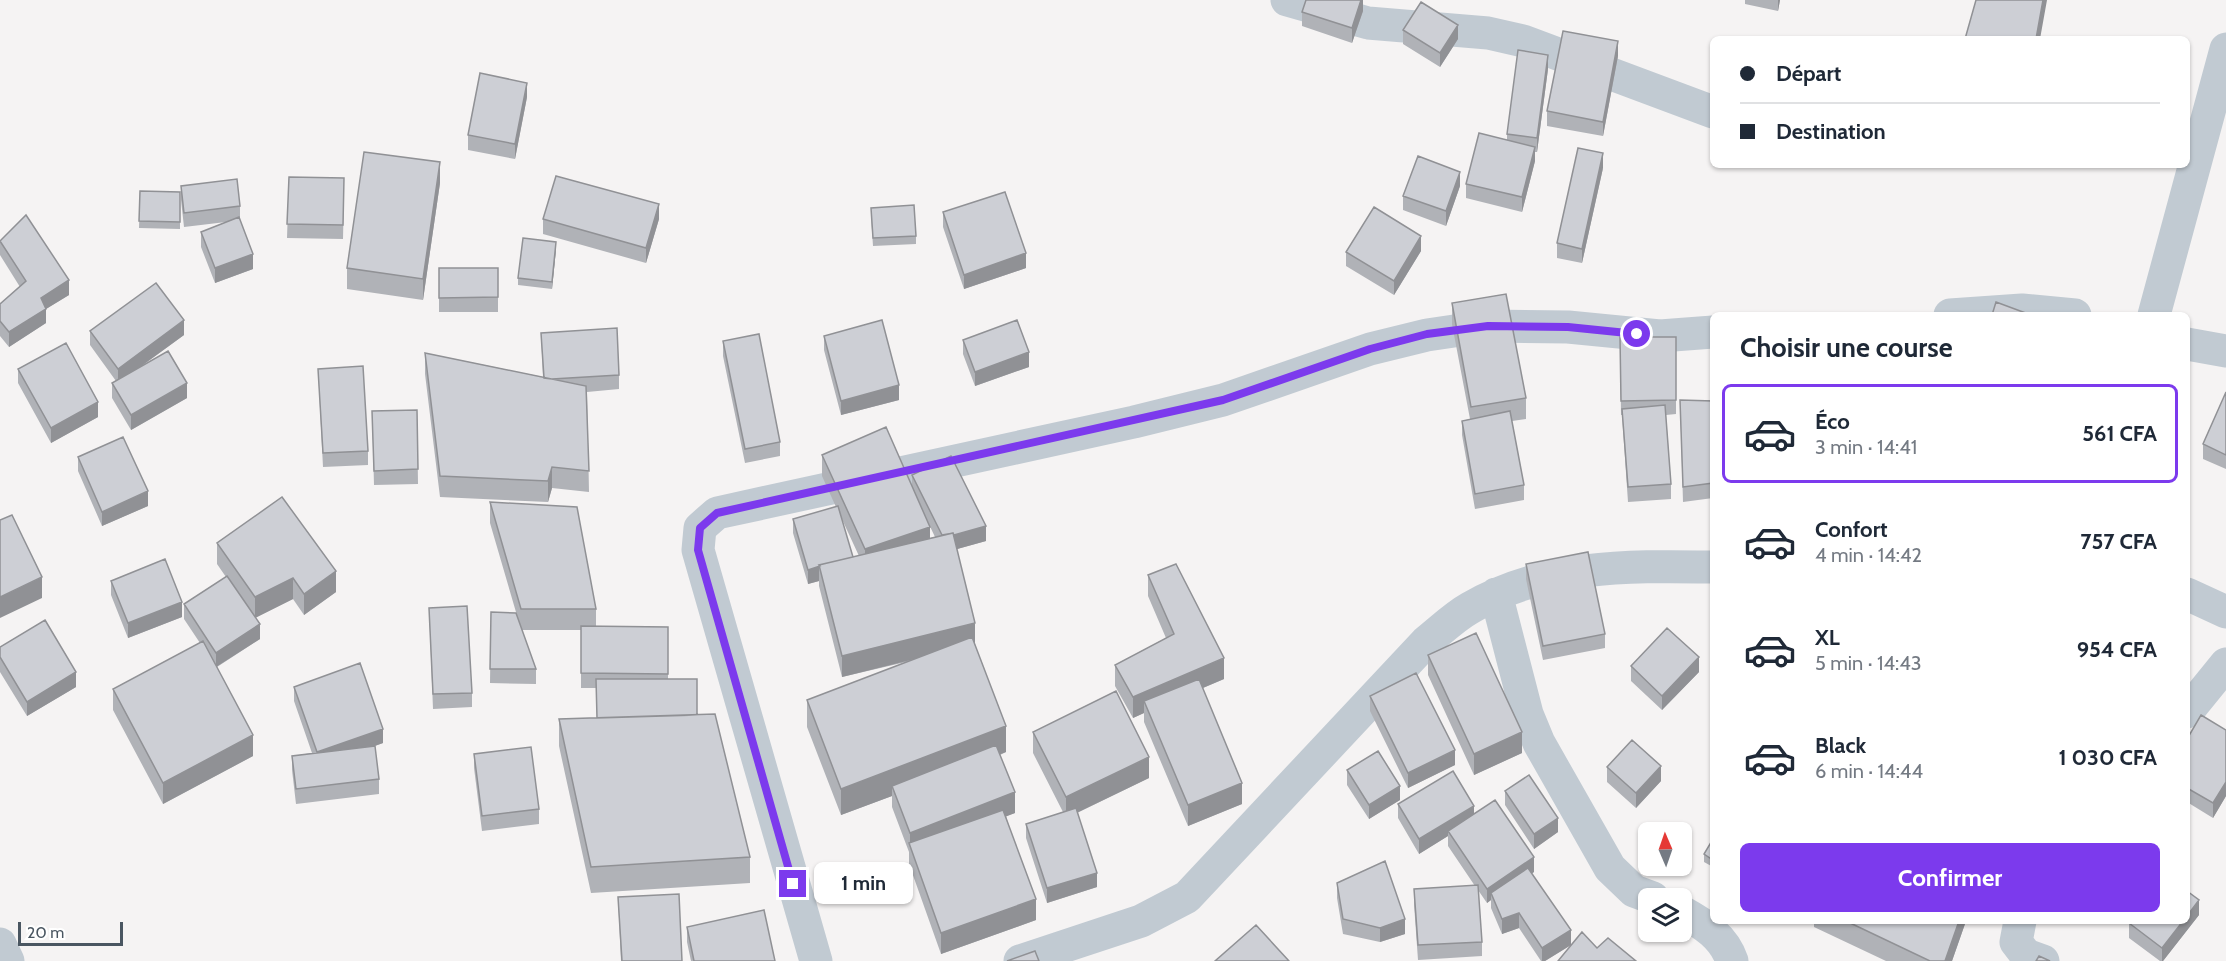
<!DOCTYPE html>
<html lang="fr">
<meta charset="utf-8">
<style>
body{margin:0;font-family:Cabin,sans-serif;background:#f6f6f7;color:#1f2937;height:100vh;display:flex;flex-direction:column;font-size:22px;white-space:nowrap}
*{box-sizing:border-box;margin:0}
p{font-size:20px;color:#747a83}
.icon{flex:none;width:33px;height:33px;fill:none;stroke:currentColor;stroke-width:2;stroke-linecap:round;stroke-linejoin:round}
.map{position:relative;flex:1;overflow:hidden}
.panel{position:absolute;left:1710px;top:312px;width:480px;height:612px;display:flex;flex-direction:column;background:#fff;border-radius:9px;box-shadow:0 2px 4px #0004}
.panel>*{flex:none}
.guide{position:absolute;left:1710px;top:36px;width:480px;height:132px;border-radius:9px;box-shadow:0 2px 4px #0004;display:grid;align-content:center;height:132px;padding:0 30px;background:#fff}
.needle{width:39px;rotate:358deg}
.buttons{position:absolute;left:1638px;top:822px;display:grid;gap:12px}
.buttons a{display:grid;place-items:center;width:54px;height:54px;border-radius:9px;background:#fff;box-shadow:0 2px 4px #0004;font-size:30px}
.scale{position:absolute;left:18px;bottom:15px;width:105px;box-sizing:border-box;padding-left:6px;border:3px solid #4a5661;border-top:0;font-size:16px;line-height:21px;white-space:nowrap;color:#4a5661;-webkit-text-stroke:4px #fff;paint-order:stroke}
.end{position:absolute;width:27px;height:27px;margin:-14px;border:8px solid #7c3aed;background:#fff;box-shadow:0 0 0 3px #fff}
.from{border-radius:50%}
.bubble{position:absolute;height:42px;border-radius:9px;background:#fff;box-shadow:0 2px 4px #0004;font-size:20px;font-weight:700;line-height:42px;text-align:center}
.guide b{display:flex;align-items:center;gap:21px;height:57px;font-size:22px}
.guide b+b{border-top:2px solid #e0e1e3}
.guide i{width:15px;height:15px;background:#1f2937}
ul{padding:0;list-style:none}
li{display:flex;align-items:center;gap:18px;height:99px;margin:0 12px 9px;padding:0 18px;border:3px solid transparent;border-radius:9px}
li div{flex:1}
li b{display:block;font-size:22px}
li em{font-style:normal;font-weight:700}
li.selected{border-color:#7c3aed}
li>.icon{width:54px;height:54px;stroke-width:1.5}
h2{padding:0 30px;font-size:27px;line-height:72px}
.primary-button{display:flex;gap:12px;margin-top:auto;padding:12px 30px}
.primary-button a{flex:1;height:69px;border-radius:9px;background:#7c3aed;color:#fff;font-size:24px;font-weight:700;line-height:69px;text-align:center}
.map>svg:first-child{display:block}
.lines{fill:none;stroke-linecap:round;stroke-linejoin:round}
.minor{stroke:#c1cad2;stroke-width:33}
.wall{fill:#b0b2b7;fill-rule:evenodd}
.shaded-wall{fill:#909195}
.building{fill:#cdcfd5;stroke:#909195;stroke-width:1.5}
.route{stroke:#7c3aed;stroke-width:8}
</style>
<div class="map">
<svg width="2226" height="961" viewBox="0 0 2226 961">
<rect width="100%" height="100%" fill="#f5f3f3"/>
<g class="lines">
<path class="minor" d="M1287 0 1368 23 1488 33 1523 41 1713 112
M1950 315 2022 310 2075 315
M2154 315 2226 49
M2187 344 2226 351
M1496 594 1527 714 1539 743 1610 868 1634 891 1653 898
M2187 594 2226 612
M2187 712 2226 664
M1682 912C1704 924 1724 937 1732 961
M2020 921 2016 942 2026 955 2043 961
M0 944 8 961
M816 961 698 550 700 528 717 513 1134 422 1223 400 1370 349 1427 335 1488 326 1568 327 1660 336 1713 332
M1020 961 1141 921 1187 897 1426 642C1440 631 1454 617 1470 608 1543 564 1631 566 1713 567"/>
</g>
<path class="wall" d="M1363 0V11L1352 43 1302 26V12Z
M1745 0H1780L1778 11 1745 4Z
M1403 30 1458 39 1440 67 1403 44Z
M1618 56 1603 136 1547 126V111Z
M1548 69 1537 152H1535V161L1522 212 1466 198V184L1507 140V134Z
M527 97 515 159 468 150V135Z
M1603 168 1582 263 1557 258V243Z
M289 177 344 193 343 239 287 238Z
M440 183 423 300 347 289V268Z
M181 186 240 206V220L253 269 215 283 201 247V232L226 222 184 227 181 200Z
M1460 186 1446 226 1403 210V196Z
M140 191 180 192V229L139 228Z
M943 212 1026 268 964 289 943 227Z
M871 216 916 236V244L873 246Z
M543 219H659L646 263 543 234Z
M0 241 69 295 46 309V323L9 347 0 336V304L20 287 0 255Z
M556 249 552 289 518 285V278Z
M1421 251 1394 295 1346 266V252Z
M439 268H498V312H439Z
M1452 303 1526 398V419L1512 421 1524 485V500L1475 509 1462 435V421L1470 419 1452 324Z
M90 331 184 335 139 368 187 398 131 430 112 398V383L116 381 90 345Z
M541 333 619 375V389L587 392 589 492 552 488 548 502 440 497 425 374V353L543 377Z
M824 336 899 400 841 415 824 350Z
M1620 337H1676V414L1666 415 1671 484V499L1628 502 1622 415H1621Z
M963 340 1029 367 975 386 963 354Z
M723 341 780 442V456L745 463 723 356Z
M18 369 98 417 51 443 18 383Z
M318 369 368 451V465L323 467Z
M2226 392V469L2203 459V444Z
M1680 400 1713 401V498L1683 502Z
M417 410 418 484 374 485 372 411Z
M822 455 912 486V475L986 541 957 549 975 644 1006 752 1000 755 1015 813 1006 816 1036 920 941 954 909 864V852L892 807V796L841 815 807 727V700L910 661 842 677 819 586V581L808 584 793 533V519L836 507 822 476ZM841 517 859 556 853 557ZM927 520 935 537 930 538Z
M78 457 148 506 102 526 78 471Z
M490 502 596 609V626L668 627V679L697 715 750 857V883L591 893 559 746V719L597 718 596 688H581V630H522L536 669V684L490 683 491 612 518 619 490 523Z
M217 543 336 592 304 615 293 599 255 618 260 639 217 667 253 756 163 804 113 710V689L200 643 184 619V604L226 577 217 564Z
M1526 564 1605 634V648L1543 660 1526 579Z
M1148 575 1224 679 1203 688 1242 804 1188 826 1144 722V713L1133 718 1115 686V665L1166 638 1148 596Z
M111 581 182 617 128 638 111 595Z
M429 608 472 693V707L433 709Z
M0 647 76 687 27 716 0 672Z
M1428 655 1522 753 1474 775 1428 675Z
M1631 666 1699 672 1662 710 1631 681Z
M294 687 383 743 375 746 379 779V794L296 804 292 770V756L312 753 294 701Z
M1370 696 1455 765 1408 788 1370 711Z
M2226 730V796L2213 818 2187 802V739Z
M1033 732 1149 778 1077 813 1097 887 1047 903 1026 838V824L1063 812 1033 753Z
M474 754 539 809V824L482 831 474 768Z
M1607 767 1661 781 1636 808 1607 782Z
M1347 770 1400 800 1369 819 1347 785Z
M1505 791 1558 832 1534 849 1505 805Z
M1398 804 1474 813 1534 872 1532 873 1571 945 1597 948 1636 961 1571 945 1545 961H1541L1519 928 1502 934 1491 908V900L1487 903 1478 890 1482 942V956L1418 960 1414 904V889L1475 886 1448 846V836L1419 854 1398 818Z
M1713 839V867L1704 862V854Z
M1337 883 1405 934 1380 942 1343 934 1337 898Z
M618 897 682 961H621Z
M2199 915 2163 961H2160L2129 938V923Z
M1814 921H1966L1952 961H1886L1814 927Z
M687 927 775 961H691L687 942Z"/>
<path class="shaded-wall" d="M1361 0H1363V11L1352 43V28Z
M1778 0H1780L1778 11Z
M2043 0H2047L2040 39H2036Z
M1458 25V39L1440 67V53Z
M1618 41V56L1603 136V122Z
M1548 55V69L1537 152V138Z
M527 83V97L515 159V144Z
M1535 147V161L1522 212V197Z
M1603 153V168L1582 263V249Z
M440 162V183L423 300V279Z
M1460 172V186L1446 226V211Z
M659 204V219L646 263V248Z
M1421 236V251L1394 295V281Z
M556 242V249L552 289V282Z
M1026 253V268L964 289V275Z
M253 254V269L215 283V268Z
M69 280V295L46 309V323L9 347V332L41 298Z
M184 320V335L118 383V369Z
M1029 352V367L975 386V372Z
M187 383V398L131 430V415Z
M899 385V400L841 415V401Z
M98 402V417L51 443V428Z
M552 467V488L548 502V481Z
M148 491V506L102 526V512Z
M986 526V541L943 553V538Z
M930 527V548L865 570V549Z
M819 566V581L808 584V570Z
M336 571V592L304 615V594Z
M42 577V598L0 618V597Z
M293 578V599L255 618V597Z
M182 602V617L128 638V623Z
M975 623V644L842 677V656Z
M260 624V639L216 667V653Z
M1699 657V672L1662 710V696Z
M1224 658V679L1148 711 1144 701V713L1133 718V697Z
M76 672V687L27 716V702Z
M1006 726V752L895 795 892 786V796L841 815V789Z
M383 729V743L317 766V752Z
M1522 732V753L1474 775V754Z
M253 735V756L163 804V783Z
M1455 750V765L1408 788V773Z
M1149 757V778L1066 818V797Z
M1661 766V781L1636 808V793Z
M2226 782V796L2213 818V803Z
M1242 783V804L1188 826V805Z
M1400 786V800L1369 819V805Z
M1015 792V813L913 853 910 846V833Z
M1474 806V820L1448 831V836L1419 854V839Z
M1558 818V832L1534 849V834Z
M1534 857V872L1494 899 1491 893V900L1487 903V889Z
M1097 873V887L1047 903V888Z
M1036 899V920L941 954V933Z
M2199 900V915L2163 961H2162V948L2183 921H2187V916Z
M1519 913V928L1502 934V919Z
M1405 919V934L1380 942V928Z
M1959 921H1966L1952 961H1945Z
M1571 930V945L1545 961H1542V948Z"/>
<path class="building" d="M1306 0H1361L1352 28 1302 12Z
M1976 0H2043L2036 39H1965Z
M1421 2 1458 25 1440 53 1403 30Z
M1563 31 1618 41 1603 122 1547 111Z
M1518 50 1548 55 1537 138 1507 134Z
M480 73 527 83 515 144 468 135Z
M1479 133 1535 147 1522 197 1466 184Z
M1578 148 1603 153 1582 249 1557 243Z
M364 152 440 162 423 279 347 268Z
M1418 156 1460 172 1446 211 1403 196Z
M556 176 659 204 646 248 543 219Z
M289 177 344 178 343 225 287 224Z
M237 179 240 206 184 213 181 186Z
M140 191 180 192V222L139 221Z
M1005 192 1026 253 964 275 943 212Z
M914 205 916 236 873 238 871 208Z
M1374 207 1421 236 1394 281 1346 252Z
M26 215 69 280 41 298 46 309 9 332 0 321V304L26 281 0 241Z
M239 217 253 254 215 268 201 232Z
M523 238 556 242 552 282 518 278Z
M439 268H498V297L439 298Z
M156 283 184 320 118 369 90 331Z
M1506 294 1526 398 1471 407 1452 303Z
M1996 302 2031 315H1992Z
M882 320 899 385 841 401 824 336Z
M1017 320 1029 352 975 372 963 340Z
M617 328 619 375 552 379 544 378 541 333Z
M759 334 780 442 745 449 723 341Z
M1620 337H1676V400L1621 401Z
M66 343 98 402 51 428 18 369Z
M168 351 187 383 131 415 112 383Z
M425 353 586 386 589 471 552 467 548 481 440 476Z
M363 366 368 451 323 453 318 369Z
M2226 392V455L2203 444Z
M1680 400 1713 401V483L1683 487Z
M1665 405 1671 484 1628 487 1622 409Z
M417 410 418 469 374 471 372 411Z
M1510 411 1524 485 1475 494 1462 421Z
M886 427 930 527 865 549 822 455Z
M123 437 148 491 102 512 78 457Z
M951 456 986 526 954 535 953 533 942 535 912 475Z
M282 497 336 571 304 594 293 578 255 597 217 543Z
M490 502 577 507 596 609H521Z
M838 506 853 557 819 565 820 566 808 570 793 519Z
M12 515 42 577 0 597V520Z
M953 533 975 623 842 656 819 565Z
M1588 552 1605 634 1543 646 1526 564Z
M165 559 182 602 128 623 111 581Z
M1176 564 1224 658 1133 697 1115 665 1174 634 1148 575Z
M227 576 260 624 216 653 184 604Z
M467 606 472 693 433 694 429 608Z
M491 612 516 613 536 669H490Z
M45 620 76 672 27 702 0 657V647Z
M581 626 668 627V674L581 673Z
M1667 628 1699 657 1662 696 1631 666Z
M1476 633 1522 732 1474 754 1428 655Z
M972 637 1006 726 841 789 807 700Z
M203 641 253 735 163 783 113 689Z
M360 663 383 729 317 752 294 687Z
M1416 673 1455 750 1408 773 1370 696Z
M596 679H697V715L597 718Z
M1199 679 1242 783 1188 805 1144 701Z
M1116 691 1149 757 1066 797 1033 732Z
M715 714 750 857 591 867 559 719Z
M2201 715 2226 730V782L2213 803 2187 788V739Z
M1632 740 1661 766 1636 793 1607 767Z
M996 745 1015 792 910 833 892 786Z
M375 746 379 779 296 789 292 756Z
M531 747 539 809 482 816 474 754Z
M1378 751 1400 786 1369 805 1347 770Z
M1453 771 1474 806 1419 839 1398 804Z
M1529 775 1558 818 1534 834 1505 791Z
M1495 800 1534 857 1487 889 1448 831Z
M1076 808 1097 873 1047 888 1026 824Z
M1003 810 1036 899 941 933 909 843Z
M1713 839V860L1704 854Z
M1385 861 1405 919 1380 928 1343 919 1337 883Z
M1528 868 1571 930 1542 948 1519 913 1502 919 1491 893Z
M1478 885 1482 942 1418 945 1414 889Z
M2187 891 2199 900 2187 916Z
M679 894 682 961H622L618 897Z
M764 910 775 961H694L687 927Z
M1846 921H1959L1945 961H1930Z
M2131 921H2183L2162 948 2129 923Z
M1256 925 1289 961H1215Z
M1582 932 1597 948 1608 938 1636 961H1558Z
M1035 951 1039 961H1007Z
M2039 956 2050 961H2036Z"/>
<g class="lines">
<path class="route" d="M793 884 698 550 700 528 717 513 1223 400 1370 349 1427 334 1488 326 1568 327 1637 334"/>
</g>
</svg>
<div class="buttons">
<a><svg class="needle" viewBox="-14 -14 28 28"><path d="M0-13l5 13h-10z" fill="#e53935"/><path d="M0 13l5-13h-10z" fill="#747a83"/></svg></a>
<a><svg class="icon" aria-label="layers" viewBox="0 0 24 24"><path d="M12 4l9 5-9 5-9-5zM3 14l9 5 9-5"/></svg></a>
</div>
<div class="scale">20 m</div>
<i class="end from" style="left:1637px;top:334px"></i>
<i class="end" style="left:793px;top:884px"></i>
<div class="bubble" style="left:814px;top:862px;width:99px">1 min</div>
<div class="guide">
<b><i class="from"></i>Départ</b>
<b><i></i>Destination</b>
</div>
<section class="panel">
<h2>Choisir une course</h2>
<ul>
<li class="selected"><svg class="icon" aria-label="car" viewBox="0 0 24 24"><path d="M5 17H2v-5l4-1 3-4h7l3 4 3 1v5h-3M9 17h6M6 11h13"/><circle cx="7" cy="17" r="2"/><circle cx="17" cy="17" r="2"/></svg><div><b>Éco</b><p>3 min · 14:41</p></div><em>561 CFA</em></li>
<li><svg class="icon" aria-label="car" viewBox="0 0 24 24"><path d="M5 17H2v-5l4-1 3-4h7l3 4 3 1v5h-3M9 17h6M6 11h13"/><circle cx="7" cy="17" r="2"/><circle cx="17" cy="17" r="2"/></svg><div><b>Confort</b><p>4 min · 14:42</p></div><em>757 CFA</em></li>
<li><svg class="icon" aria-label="car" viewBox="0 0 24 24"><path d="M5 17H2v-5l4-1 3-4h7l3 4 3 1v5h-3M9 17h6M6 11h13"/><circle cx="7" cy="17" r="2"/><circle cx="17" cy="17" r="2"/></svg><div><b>XL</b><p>5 min · 14:43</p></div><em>954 CFA</em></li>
<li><svg class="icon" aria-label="car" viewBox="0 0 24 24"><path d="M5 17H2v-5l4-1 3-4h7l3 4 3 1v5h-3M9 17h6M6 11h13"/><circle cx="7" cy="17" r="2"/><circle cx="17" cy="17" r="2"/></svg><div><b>Black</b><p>6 min · 14:44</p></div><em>1 030 CFA</em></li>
</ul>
<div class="primary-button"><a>Confirmer</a></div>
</section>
</div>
